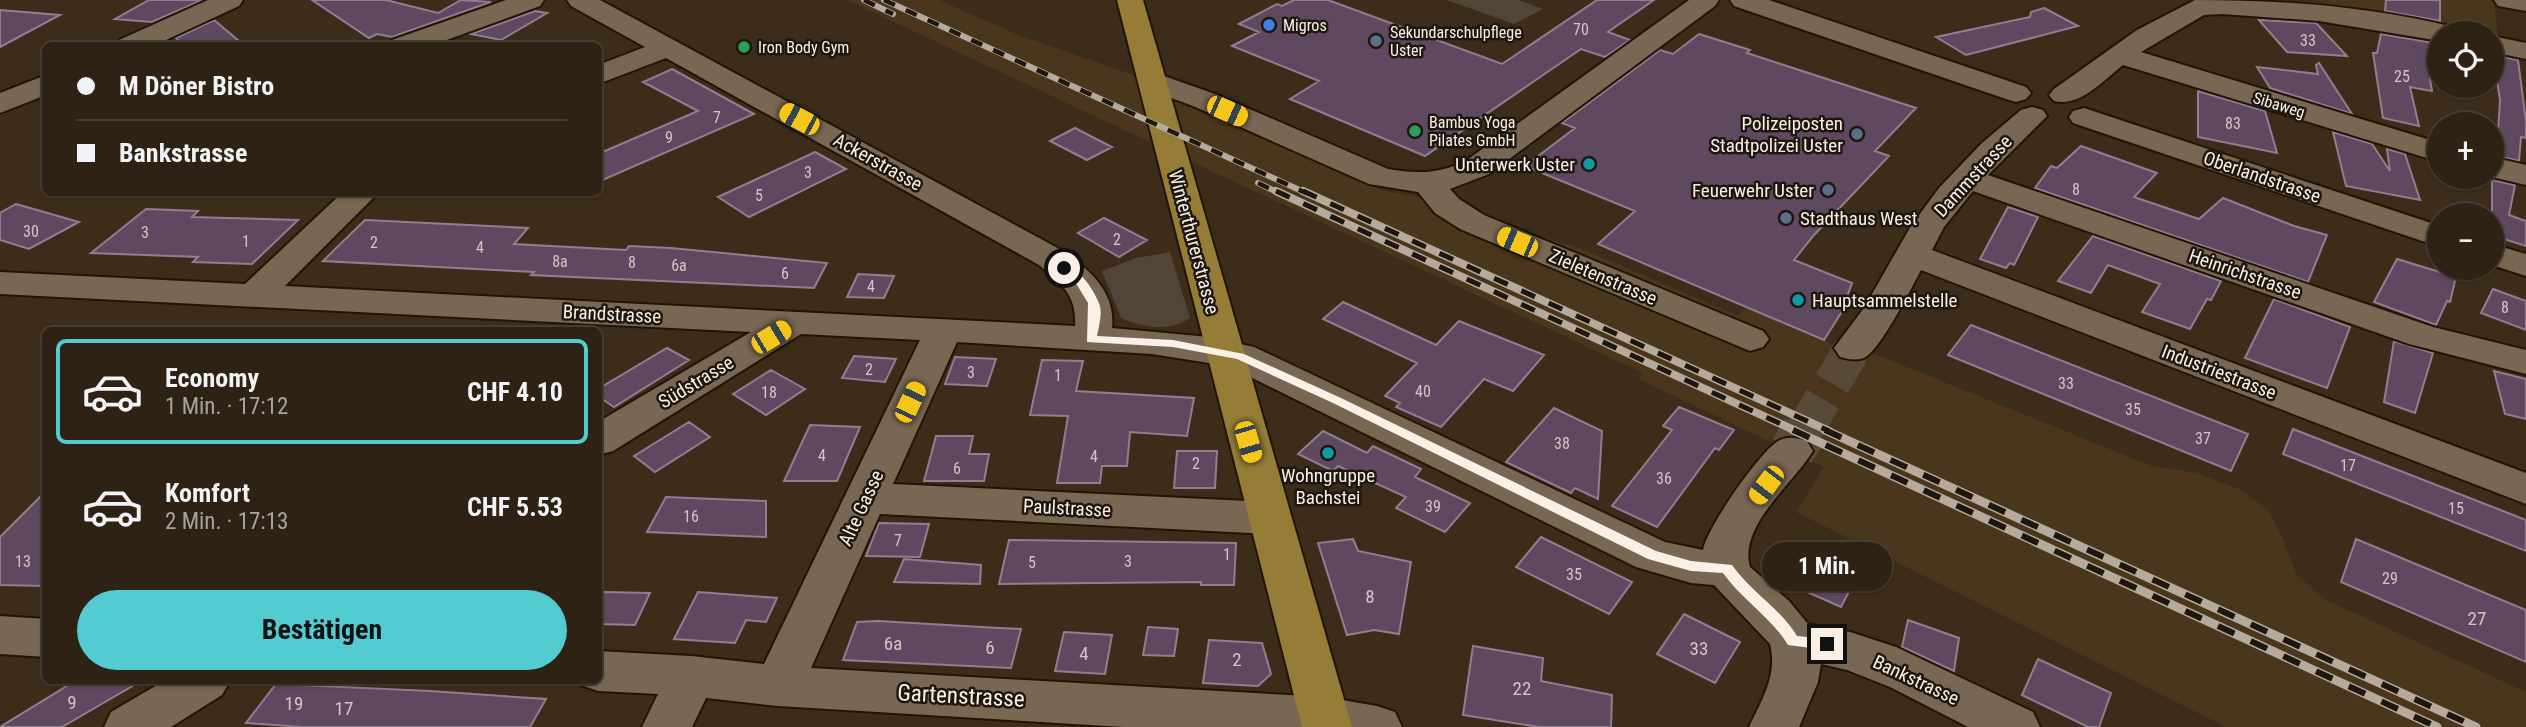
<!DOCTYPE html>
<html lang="de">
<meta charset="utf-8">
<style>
body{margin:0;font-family:"Roboto Condensed",sans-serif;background:#392f22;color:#f1f3f6;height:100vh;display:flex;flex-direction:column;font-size:26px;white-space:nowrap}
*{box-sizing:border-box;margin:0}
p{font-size:23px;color:#a7a4a0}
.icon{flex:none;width:38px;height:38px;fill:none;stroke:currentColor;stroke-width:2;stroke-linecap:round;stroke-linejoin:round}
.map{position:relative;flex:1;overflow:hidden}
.details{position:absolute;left:42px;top:327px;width:560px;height:357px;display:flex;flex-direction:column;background:#2d2214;border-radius:10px;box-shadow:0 2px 5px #0004,0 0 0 2px #483f34}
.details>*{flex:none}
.top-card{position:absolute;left:42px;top:42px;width:560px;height:154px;border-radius:10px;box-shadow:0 2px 5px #0004,0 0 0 2px #483f34;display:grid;align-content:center;height:154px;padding:0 35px;background:#2d2214}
.tools{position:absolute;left:2427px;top:21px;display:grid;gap:14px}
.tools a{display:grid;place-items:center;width:77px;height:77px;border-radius:50%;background:#2d2214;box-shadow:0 2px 5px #0004,0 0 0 2px #483f34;font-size:35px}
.end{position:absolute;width:32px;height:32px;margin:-16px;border:9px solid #faf0e5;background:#111;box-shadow:0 0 0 4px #111}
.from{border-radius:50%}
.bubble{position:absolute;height:49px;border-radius:24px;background:#2d2214;box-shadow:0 2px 5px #0004,0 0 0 2px #483f34;font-size:23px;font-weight:700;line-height:49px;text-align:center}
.car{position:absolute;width:21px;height:42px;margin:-21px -10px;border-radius:9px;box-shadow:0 0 5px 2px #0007;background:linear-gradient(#f5c518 24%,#345 0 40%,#f5c518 0 76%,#345 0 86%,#f5c518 0)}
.top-card b{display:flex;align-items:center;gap:24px;height:66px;font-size:26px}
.top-card b+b{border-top:2px solid #483f34}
.top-card i{width:18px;height:18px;background:#f1f3f6}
ul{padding:12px 0 0;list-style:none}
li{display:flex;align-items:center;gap:21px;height:105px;margin:0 14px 10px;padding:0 21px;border:4px solid transparent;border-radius:10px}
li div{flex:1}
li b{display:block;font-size:26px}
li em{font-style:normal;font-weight:700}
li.selected{border-color:#52ccd0}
li>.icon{width:63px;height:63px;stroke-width:1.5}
.cta{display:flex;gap:14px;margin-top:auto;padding:14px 35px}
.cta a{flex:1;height:80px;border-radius:42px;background:#52ccd0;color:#111;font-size:28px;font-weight:700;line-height:80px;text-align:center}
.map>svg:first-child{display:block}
.built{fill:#49361d}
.green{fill:#504537}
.building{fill:#5e4960;stroke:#907e91;stroke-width:2}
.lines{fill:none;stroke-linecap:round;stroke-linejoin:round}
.minor-tunnel-far1{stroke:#584a39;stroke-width:37;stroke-dasharray:37 18;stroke-linecap:butt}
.minor-tunnel{stroke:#584a39;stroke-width:46;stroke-dasharray:46 23;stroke-linecap:butt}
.minor-casing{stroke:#221504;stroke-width:4}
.major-casing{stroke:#221504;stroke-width:4}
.minor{fill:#786753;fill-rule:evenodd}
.major{fill:#957d38;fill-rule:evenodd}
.rail-far2-casing{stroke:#b5aa9c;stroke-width:6}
.rail-far1-casing{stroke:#b5aa9c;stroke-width:8}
.rail-casing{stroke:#b5aa9c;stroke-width:9}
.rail-far2{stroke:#1d170f;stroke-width:4.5;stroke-dasharray:12;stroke-linecap:butt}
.rail-far1{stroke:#1d170f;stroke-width:5;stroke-dasharray:15;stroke-linecap:butt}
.rail{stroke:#1d170f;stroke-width:6;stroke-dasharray:18;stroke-linecap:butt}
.route{fill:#faf0e5}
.shop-dot{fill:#3f7fe0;stroke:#1d170f;stroke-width:2.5}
.service-dot{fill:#5c6f8a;stroke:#1d170f;stroke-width:2.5}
.leisure-dot{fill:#2e9e5b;stroke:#1d170f;stroke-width:2.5}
.culture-dot{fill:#0f9aa8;stroke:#1d170f;stroke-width:2.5}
.labels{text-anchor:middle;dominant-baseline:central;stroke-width:5;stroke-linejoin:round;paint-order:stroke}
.far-poi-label{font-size:16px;fill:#faf0e5;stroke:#1d170f;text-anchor:start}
.number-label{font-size:16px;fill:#d3c6c4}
.far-street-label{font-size:16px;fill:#faf0e5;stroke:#1d170f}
.poi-label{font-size:19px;fill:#faf0e5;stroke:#1d170f;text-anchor:end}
.street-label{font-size:19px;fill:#faf0e5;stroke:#1d170f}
.near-number-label{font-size:19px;fill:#d3c6c4}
.near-street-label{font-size:23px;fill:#faf0e5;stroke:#1d170f}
</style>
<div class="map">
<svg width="2526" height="727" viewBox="0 0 2526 727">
<rect width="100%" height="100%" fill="#3c2d1b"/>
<path class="built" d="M847 0H939L1018 35 1154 82 1192 107 1381 190 1431 200 1587 251 1738 316 1746 308 1833 344 1842 341 2152 466 2198 473 2241 490 2268 510 2282 537 2297 575 2324 599 2526 692V727H2226L1796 512 1824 467 1638 379 1643 373Z
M2313 0H2494L2498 38 2492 37V33H2475Z"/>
<path class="green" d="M1447 0H1519L1543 9 1514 24Z
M1170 252 1190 318C1169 332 1144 328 1121 318L1102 271 1136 258Z"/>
<path class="building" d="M149 0H195L200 1 152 22 115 19Z
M312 0H386L438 13 461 0 491 2 392 37 377 34 369 38Z
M1294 0H1328L1502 64 1597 0H1654L1608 32 1630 40 1605 57 1581 49 1425 156 1290 99 1319 81 1232 46 1259 32 1239 24 1277 4 1282 6Z
M2386 0H2440V21L2385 11Z
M2044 8 2078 26 1966 55 1936 37 2030 17 2031 12Z
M0 10 60 15 0 47Z
M535 11 547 13 501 40 471 34Z
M214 20 245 46H185L176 38Z
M2259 20 2316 23 2347 56 2287 52Z
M1699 34 1750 50 1747 53 1916 108 1875 151 1889 156 1814 235 1794 260 1852 283 1841 313 1824 340 1598 244 1635 211 1525 166 1575 128 1562 123 1660 50 1673 54Z
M2381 34 2440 44V82L2430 79 2432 91 2410 87 2419 126 2383 118 2373 53H2377Z
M2493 55 2518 60 2526 121V138L2521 137 2519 161 2492 155V148L2497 149 2500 100Z
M2319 63 2352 114 2270 88 2257 67 2318 74 2316 65Z
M672 69 754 114 598 182V154L698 111 643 82Z
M2198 91 2265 111 2277 153 2198 137Z
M1075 128 1112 147 1087 160 1050 141Z
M2333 132 2372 144 2390 171 2387 149 2405 154 2420 200 2346 186Z
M2081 146 2157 173 2134 197 2199 219 2223 198 2294 226 2327 235 2308 282 2035 188 2051 166 2057 168Z
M815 152 846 169 749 217 718 197Z
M2492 180 2515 185 2509 215 2526 221V246L2504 239 2503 244 2492 242Z
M16 204 79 222 29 249 0 240V213Z
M2008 207 2038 217 2014 265 2010 263 2006 268 1980 259Z
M146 209 198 211 192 217 298 220 252 264 193 262 198 257 91 253Z
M1104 218 1147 240 1119 257 1078 233Z
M365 220 528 228 514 244 626 250 629 246 671 248 827 263 814 288 531 275 534 272 323 261Z
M2093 236 2221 281 2211 300 2207 299 2190 329 2142 312 2160 284 2108 265 2091 293 2058 281Z
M2397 259 2456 277 2450 302 2447 301 2436 325 2374 302Z
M858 274 894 276 884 298 847 297Z
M2493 289 2526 301V330L2481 313Z
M2274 299 2350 327 2327 388 2245 358Z
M1343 302 1436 345 1459 321 1544 355 1513 391 1484 379 1441 427 1396 407 1400 403 1385 396 1417 363 1323 319Z
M1971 325 2248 434 2231 471 1948 355Z
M2394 341 2433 353 2415 413 2384 402Z
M667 348 689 360 614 407 598 396V389Z
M854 356 896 359 885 382 842 378Z
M955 357 996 359 987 386 945 384Z
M1042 360 1083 361 1076 391 1194 398 1187 436 1130 432 1127 466H1102L1100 483H1057L1068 416 1030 415Z
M771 370 805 389 766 415 733 394Z
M2494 371 2526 379V419L2505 414Z
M1679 407 1734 430 1719 450 1715 448 1657 527 1612 506 1672 430 1663 426Z
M1554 408 1602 431 1598 499 1575 488 1571 493 1506 462Z
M689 422 710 437 655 472 634 456Z
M810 425 860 427 837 481H784Z
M2293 429 2526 520V551L2283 454Z
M1323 431 1367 453 1373 446 1421 469 1415 477 1470 503 1445 532 1396 508 1406 497 1338 466 1333 471 1298 454Z
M936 436H973L969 454H989L984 481H924Z
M1177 451H1217L1215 488H1174Z
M46 491V586L0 585V537Z
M666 497 766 501V537L647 532Z
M879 523 929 524 920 557 866 556Z
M1541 537 1632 582 1609 614 1516 567Z
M1353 539 1358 551 1411 562 1399 634 1374 630 1347 635 1318 543Z
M2356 539 2526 610V662L2341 582Z
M1009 540 1236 543 1234 585H1201V582L999 584Z
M1805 553 1857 576 1841 607 1789 584Z
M904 559 981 565 980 584 894 582Z
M604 592 650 593 635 625 598 624V603Z
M698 592 777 598 766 622 746 620 735 643 674 639Z
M1684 614 1740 642 1715 683 1657 654Z
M1908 620 1959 638 1954 671 1902 647Z
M878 621 999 628 1021 629 1011 668 843 660 857 622Z
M1148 627 1178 629 1174 656 1143 655Z
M1064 632 1112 635 1105 674 1055 671Z
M1209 640 1262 643 1271 674 1258 686 1203 683Z
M1473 646 1543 658 1541 681 1612 695 1611 727H1539L1463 715Z
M2038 659 2111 693 2099 727H2088L2022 695Z
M75 681H141L62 727H0Z
M276 684 430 691 546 699 530 727H302L246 723Z"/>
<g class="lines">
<path class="minor-tunnel-far1" d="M1804 431 1853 348"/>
<path class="minor-tunnel" d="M1792 451 1805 430"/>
<defs>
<path id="minor" d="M208 0H243L239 6 153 46H115L119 40Z
M506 0H544L540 6 430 46H388L392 40Z
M567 0H600L1063 251C1090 270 1116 292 1112 328L1209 337 1254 347 1665 542 1703 550C1706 529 1762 448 1780 440 1790 436 1797 438 1807 441L1813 451C1793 484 1738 526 1750 567L1789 601 1808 624 1850 632 1896 647 2033 712 2040 727H1968L1890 687 1847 670 1821 664 1818 682 1799 727H1749C1762 700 1778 674 1770 644L1714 585 1691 583 1636 567 1228 366 1152 354 957 342 893 484 1269 502 1284 507 1291 518 1284 529 1269 534 880 514 811 668 1325 697 1377 706 1395 712 1402 727H1123L778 706 706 698 692 727H642L658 694 598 691 581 685 579 681H598V651L691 656 764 664 920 340 801 334 613 451 598 455V422L751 332 0 294V272L245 284 343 192H379L285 286 1075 326C1077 295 1061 283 1039 265L666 58 598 84V65L645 47 571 6Z
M1689 0H1719L1715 6 1489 174 1450 189 1459 199 1484 215 1763 331 1769 339 1763 347 1750 351 1460 229 1435 213 1418 192 1369 184 1193 106 1144 88 1139 82 1144 76 1154 73 1164 76 1215 94 1388 169C1417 174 1441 174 1467 160Z
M1730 0H1769L2026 87 2031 93 2026 99 2016 102 2006 99 1734 6Z
M2195 0C2282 0 2368 6 2453 27L2457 33H2440V41L2319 21 2222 14 2204 15 2141 52 2440 143V162L2123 65C2104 80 2079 108 2054 101L2049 95 2054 89 2137 30Z
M2494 0H2526V11L2498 6Z
M2492 36 2526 43V59L2492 52Z
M46 75V95L0 113V93Z
M2032 107 2043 110 2047 116 1988 175 2433 327 2526 350V374L2409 344 1973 191 1944 227 1932 250 2526 473V504L1921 270C1911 289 1883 344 1867 356 1859 362 1848 359 1840 357L1834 348 1864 308 1911 226 1939 188 1982 143 2021 110Z
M2084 108 2440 226V247L2073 123 2069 117 2073 111Z
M2492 157 2526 165V185L2492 177Z
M2492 244 2526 254V276L2492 265Z
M0 616 46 619V657L0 654Z
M164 681H230L222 695 171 727H104L111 712Z"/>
<path id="major" d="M1117 0H1143L1352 727H1302Z"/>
</defs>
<use href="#minor" class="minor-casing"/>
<use href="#major" class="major-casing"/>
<use href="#minor" class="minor"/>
<use href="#major" class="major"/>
<defs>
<path id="rail-far2" d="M864 0 893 14
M884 0 1306 193
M1258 183 1279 193"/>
<path id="rail-far1" d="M1276 191 1796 431
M1303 191 1829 431"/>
<path id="rail" d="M1793 430 2437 727
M1825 430 2476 727"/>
</defs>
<use href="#rail-far2" class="rail-far2-casing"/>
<use href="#rail-far1" class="rail-far1-casing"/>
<use href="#rail" class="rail-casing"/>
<use href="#rail-far2" class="rail-far2"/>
<use href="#rail-far1" class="rail-far1"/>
<use href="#rail" class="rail"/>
</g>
<path class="route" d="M1061 266C1077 264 1093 288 1099 303 1103 313 1099 325 1097 336L1173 340 1244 354 1341 398 1656 551 1691 561 1732 565C1751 592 1780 608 1797 636L1827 639 1834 644 1827 650 1788 645C1771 617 1742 600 1723 573L1691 571 1648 559 1333 403 1237 359 1173 347 1087 342 1088 303 1074 280 1061 270Z"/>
<circle class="shop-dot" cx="1269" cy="25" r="7"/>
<g class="service-dot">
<circle cx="1376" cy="41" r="7"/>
<circle cx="1857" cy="134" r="7"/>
<circle cx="1828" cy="190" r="7"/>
<circle cx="1786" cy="218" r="7"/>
</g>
<g class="leisure-dot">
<circle cx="744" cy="47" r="7"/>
<circle cx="1415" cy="131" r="7"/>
</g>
<g class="culture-dot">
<circle cx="1589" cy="164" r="7"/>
<circle cx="1798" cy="300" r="7"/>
<circle cx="1328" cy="453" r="7"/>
</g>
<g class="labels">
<g class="far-poi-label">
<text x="1283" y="25">Migros</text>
<text x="1390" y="32">Sekundarschulpflege<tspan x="1390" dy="18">Uster</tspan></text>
<text x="758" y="47">Iron Body Gym</text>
<text x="1429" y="122">Bambus Yoga<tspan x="1429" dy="18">Pilates GmbH</tspan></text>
</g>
<g class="number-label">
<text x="1581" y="29">70</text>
<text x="2308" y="40">33</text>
<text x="2402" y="76">25</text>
<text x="717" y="117">7</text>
<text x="2233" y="123">83</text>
<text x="669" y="137">9</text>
<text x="808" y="172">3</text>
<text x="2076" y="189">8</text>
<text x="759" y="195">5</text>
<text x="31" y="231">30</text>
<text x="145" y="232">3</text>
<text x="1117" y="239">2</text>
<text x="246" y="241">1</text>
<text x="374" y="242">2</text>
<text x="480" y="247">4</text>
<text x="560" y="261">8a</text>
<text x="632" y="262">8</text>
<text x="679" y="265">6a</text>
<text x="785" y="273">6</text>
<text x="871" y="286">4</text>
<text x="2505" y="307">8</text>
<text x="869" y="369">2</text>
<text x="971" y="372">3</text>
<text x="1058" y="375">1</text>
<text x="2066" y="383">33</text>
<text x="1423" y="391">40</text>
<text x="769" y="392">18</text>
<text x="2133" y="409">35</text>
<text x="2203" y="438">37</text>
<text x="1562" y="443">38</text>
<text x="822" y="455">4</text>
<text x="1094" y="456">4</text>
<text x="1196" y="463">2</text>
<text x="2348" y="465">17</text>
<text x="957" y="468">6</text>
<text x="1664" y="478">36</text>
<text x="1433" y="506">39</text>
<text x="2456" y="508">15</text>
<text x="691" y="516">16</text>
<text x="898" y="540">7</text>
<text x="1227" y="554">1</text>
<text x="23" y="561">13</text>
<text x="1128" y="561">3</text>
<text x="1032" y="562">5</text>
<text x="1574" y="574">35</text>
<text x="2390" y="578">29</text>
</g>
<g class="far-street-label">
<text transform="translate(2279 105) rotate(17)">Sibaweg</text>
</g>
<g class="poi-label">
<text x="1843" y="123">Polizeiposten<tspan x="1843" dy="22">Stadtpolizei Uster</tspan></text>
<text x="1575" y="164">Unterwerk Uster</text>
<text x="1814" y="190">Feuerwehr Uster</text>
<text x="1800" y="218" text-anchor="start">Stadthaus West</text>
<text x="1812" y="300" text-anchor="start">Hauptsammelstelle</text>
<text x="1328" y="475" text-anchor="middle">Wohngruppe<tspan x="1328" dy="22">Bachstei</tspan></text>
</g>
<g class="street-label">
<text transform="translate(878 162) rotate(29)">Ackerstrasse</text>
<text transform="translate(1973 176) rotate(-47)">Dammstrasse</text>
<text transform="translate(2262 177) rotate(19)">Oberlandstrasse</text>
<text transform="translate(1194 242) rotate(75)">Winterthurerstrasse</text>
<text transform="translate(2245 274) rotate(19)">Heinrichstrasse</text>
<text transform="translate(1603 277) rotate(23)">Zieletenstrasse</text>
<text transform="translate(612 314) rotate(3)">Brandstrasse</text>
<text transform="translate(2219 372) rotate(21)">Industriestrasse</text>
<text transform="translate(696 382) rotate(-31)">Südstrasse</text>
<text transform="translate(861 508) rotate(-65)">Alte Gasse</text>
<text transform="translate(1067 508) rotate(3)">Paulstrasse</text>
<text transform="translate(1916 680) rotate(25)">Bankstrasse</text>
</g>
<g class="near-number-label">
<text x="1370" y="596">8</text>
<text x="2477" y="618">27</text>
<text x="893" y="643">6a</text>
<text x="990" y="647">6</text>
<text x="1699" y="648">33</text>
<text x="1084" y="653">4</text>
<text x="1237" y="659">2</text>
<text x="1522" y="688">22</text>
<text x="72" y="702">9</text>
<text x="294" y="703">19</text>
<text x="344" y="708">17</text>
</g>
<g class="near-street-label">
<text transform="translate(961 696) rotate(3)">Gartenstrasse</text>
</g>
</g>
</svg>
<div class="tools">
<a><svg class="icon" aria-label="locate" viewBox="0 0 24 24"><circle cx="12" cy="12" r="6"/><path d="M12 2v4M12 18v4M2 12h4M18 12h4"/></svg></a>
<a>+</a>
<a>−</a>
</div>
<i class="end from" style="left:1064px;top:268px"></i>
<i class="end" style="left:1827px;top:644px"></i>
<div class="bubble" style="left:1762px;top:542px;width:130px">1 Min.</div>
<i class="car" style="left:1227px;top:111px;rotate:114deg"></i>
<i class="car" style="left:799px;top:119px;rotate:298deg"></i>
<i class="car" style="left:1517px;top:242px;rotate:293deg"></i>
<i class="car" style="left:771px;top:337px;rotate:59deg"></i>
<i class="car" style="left:910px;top:402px;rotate:25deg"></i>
<i class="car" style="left:1248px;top:442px;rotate:164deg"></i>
<i class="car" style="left:1766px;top:485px;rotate:217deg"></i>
<div class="top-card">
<b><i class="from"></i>M Döner Bistro</b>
<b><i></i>Bankstrasse</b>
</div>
<section class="details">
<ul>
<li class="selected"><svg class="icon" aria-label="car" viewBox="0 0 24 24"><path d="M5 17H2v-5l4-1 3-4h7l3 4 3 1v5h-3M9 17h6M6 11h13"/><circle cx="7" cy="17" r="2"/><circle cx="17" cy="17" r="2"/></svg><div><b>Economy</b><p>1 Min. · 17:12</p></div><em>CHF 4.10</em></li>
<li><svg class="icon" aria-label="car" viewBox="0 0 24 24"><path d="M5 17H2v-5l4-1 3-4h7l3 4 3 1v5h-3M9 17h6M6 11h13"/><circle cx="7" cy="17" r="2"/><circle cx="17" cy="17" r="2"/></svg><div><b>Komfort</b><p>2 Min. · 17:13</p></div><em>CHF 5.53</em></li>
</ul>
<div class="cta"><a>Bestätigen</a></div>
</section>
</div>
